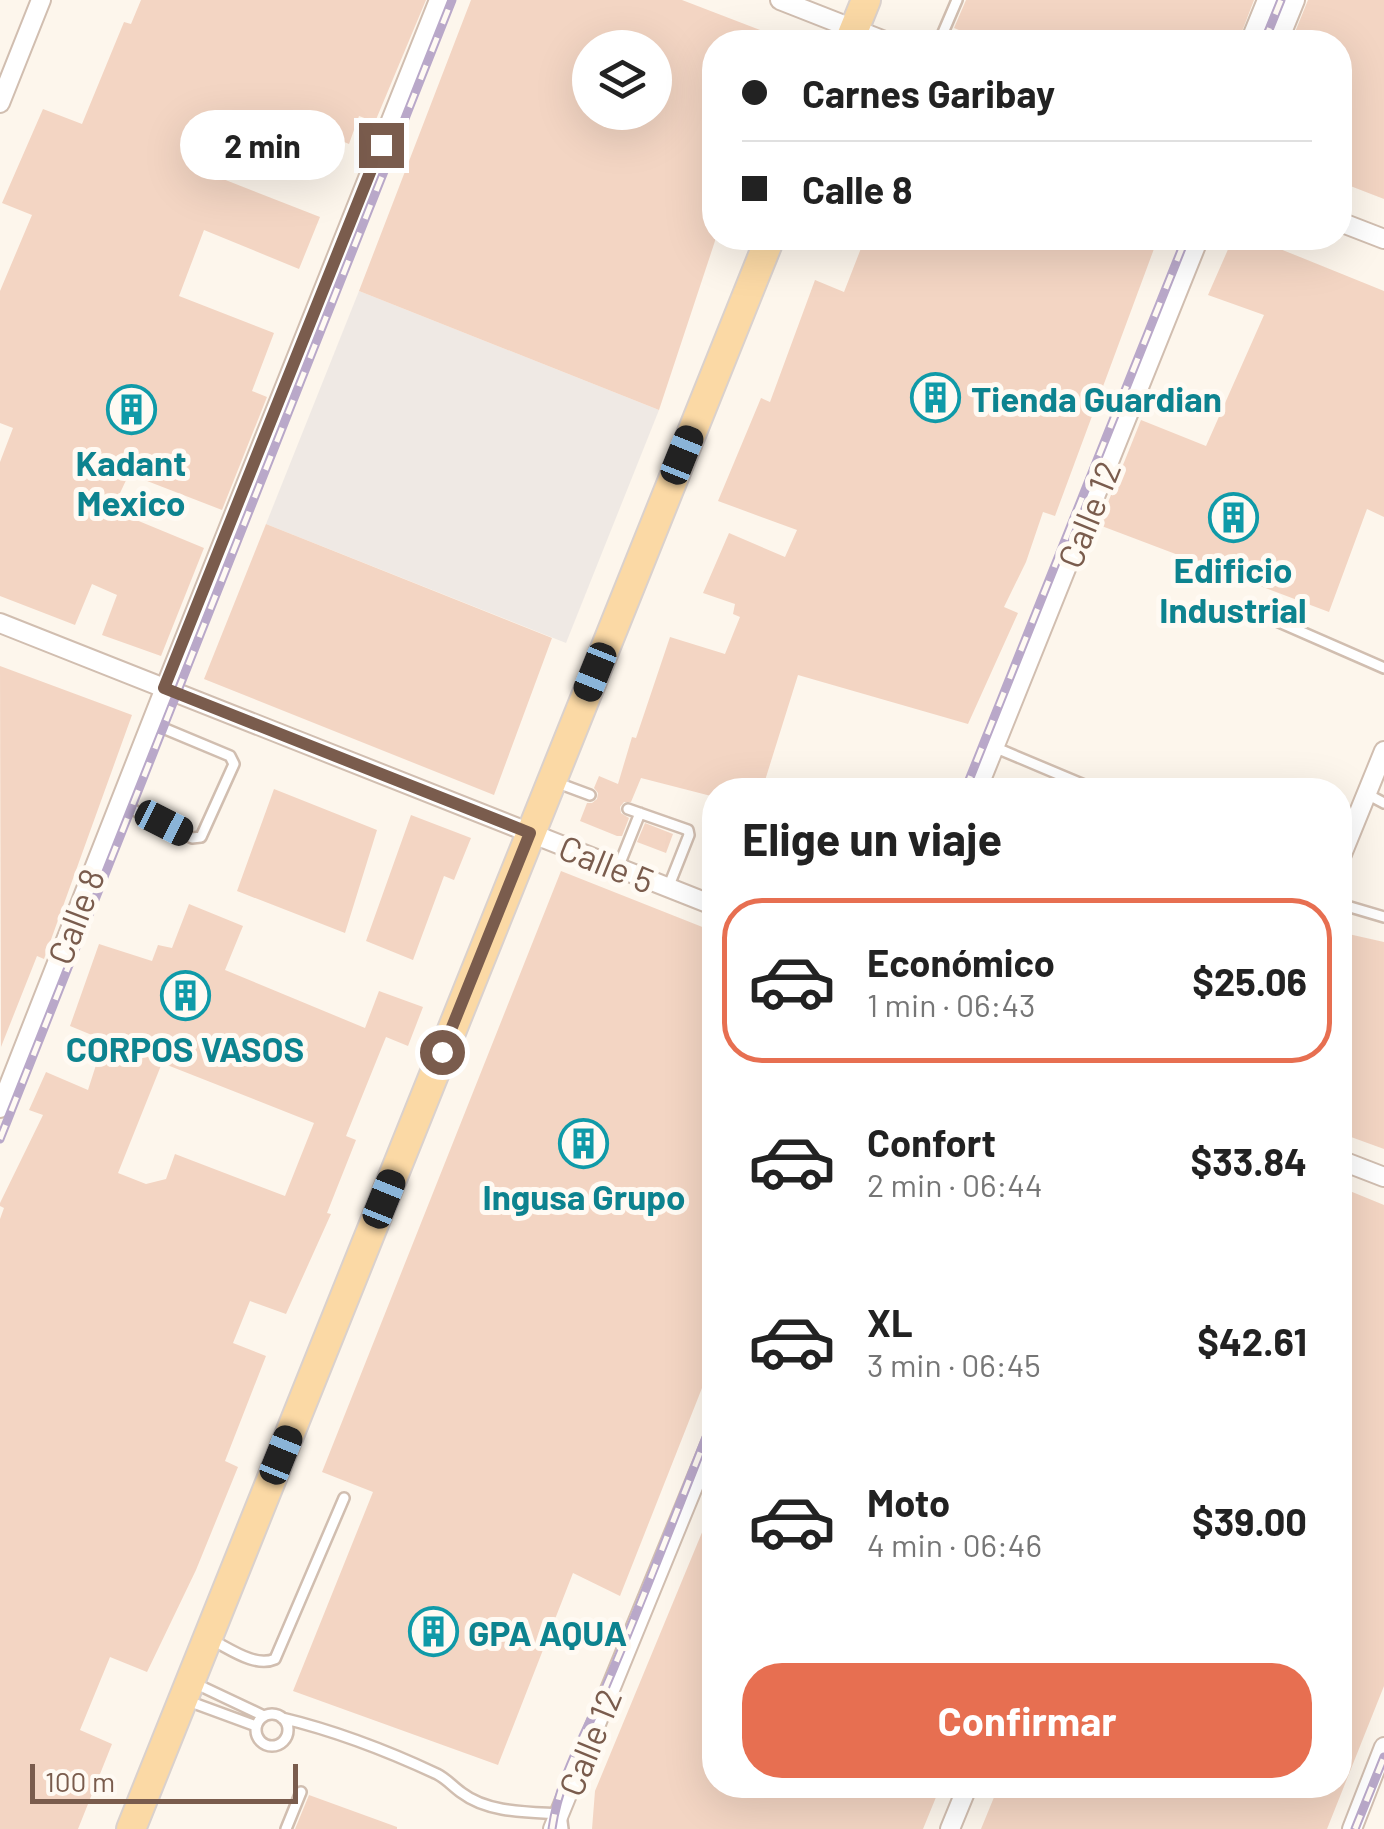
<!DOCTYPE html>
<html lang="es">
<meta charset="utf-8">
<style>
body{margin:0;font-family:Barlow,sans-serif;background:#f6f6f6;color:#222;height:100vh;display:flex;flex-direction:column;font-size:38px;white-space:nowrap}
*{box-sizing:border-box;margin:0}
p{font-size:32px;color:#767676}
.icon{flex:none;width:55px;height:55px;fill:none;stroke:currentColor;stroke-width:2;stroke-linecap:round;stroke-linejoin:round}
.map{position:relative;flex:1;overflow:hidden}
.side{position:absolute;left:702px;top:778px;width:650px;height:1020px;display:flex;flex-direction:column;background:#fff;border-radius:40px;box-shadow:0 10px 40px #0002}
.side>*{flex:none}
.banner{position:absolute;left:702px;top:30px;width:650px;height:220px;border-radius:40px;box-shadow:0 10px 40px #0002;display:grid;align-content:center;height:220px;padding:0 40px;background:#fff}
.fabs{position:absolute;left:572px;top:30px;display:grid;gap:20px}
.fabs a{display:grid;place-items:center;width:100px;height:100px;border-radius:50%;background:#fff;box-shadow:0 10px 40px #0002;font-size:50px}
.scale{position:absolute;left:30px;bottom:25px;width:268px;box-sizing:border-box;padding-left:10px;border:5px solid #7a5c4d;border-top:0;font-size:28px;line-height:35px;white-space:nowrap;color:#7a5c4d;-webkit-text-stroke:8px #fffaf3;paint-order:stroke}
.end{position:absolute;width:45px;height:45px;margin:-22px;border:12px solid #7a5c4d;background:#fff;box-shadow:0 0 0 5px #fff}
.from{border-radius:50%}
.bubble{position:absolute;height:70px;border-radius:35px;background:#fff;box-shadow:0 10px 40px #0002;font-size:32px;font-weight:700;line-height:70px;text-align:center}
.car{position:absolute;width:30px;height:60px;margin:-30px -15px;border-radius:12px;box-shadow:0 0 8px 2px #0007;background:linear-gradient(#222 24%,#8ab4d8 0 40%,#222 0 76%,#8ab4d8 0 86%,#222 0)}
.banner b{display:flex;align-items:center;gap:35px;height:95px;font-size:38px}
.banner b+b{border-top:2px solid #e0e0e0}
.banner i{width:25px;height:25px;background:#222}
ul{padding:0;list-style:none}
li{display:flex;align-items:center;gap:30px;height:165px;margin:0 20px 15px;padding:0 20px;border:5px solid transparent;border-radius:40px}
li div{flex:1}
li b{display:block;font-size:38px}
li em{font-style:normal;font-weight:700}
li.on{border-color:#e76f51}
li>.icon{width:90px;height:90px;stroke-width:1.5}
h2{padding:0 40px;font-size:45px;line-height:120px}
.action{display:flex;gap:20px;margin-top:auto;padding:20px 40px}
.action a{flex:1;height:115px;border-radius:40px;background:#e76f51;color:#fff;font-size:40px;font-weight:700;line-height:115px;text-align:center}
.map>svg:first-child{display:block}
.industrial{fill:#efe9e4}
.building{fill:#f3d5c3;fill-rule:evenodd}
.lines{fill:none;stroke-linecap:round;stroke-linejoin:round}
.service-casing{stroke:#d1beb0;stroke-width:14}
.minor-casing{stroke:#d1beb0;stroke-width:22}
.primary-casing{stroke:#dad1cd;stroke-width:32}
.service{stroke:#fff;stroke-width:9}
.minor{stroke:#fff;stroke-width:18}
.primary{stroke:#fbd9a5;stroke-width:28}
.rail-casing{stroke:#b9a8c9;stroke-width:9}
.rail{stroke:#fffaf3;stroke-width:5;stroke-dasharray:15;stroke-linecap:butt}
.route{stroke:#7a5c4d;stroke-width:12}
.labels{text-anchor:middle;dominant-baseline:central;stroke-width:10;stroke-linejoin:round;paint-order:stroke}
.culture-label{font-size:35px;font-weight:bold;fill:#0d838f;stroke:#fffaf3}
.street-label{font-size:35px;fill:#7a5c4d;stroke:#fffaf3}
</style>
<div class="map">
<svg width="1384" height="1829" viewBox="0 0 1384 1829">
<rect width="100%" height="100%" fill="#fdf6ec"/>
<path class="industrial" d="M359 291 659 410 566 643 266 524Z"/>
<path class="building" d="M141 0H426L375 122 359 116 349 144 308 127 292 174 236 153 223 179 320 217 299 269 204 230 179 296 274 333 252 391 267 397 222 510 129 474 112 510 204 548 161 656 102 635 117 595 92 584 75 625 0 596V462L13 428 0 423V291L32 215 2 203 43 109 82 124 124 22 131 24Z
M471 0H682L789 41 715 42V241L659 410 359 291ZM590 48H655V112H590Z
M966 0H1254L1238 42H1005L991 37 988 42 954 28Z
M1308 0H1384V199L1340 182V42H1291Z
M865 238H1158L1055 516 1043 512 1026 562 1004 607 1018 613 968 724 798 675 762 790H715V797L641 778 631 802H624L620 807 621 813 629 818 622 836H617L580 821 587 803H592L597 799 598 793 594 788 599 776 618 784 632 737 636 738 670 637 725 654 740 617 733 614 735 604 703 593 729 533 785 557 797 530 718 501 761 398 770 402 815 280 844 292Z
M1233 238H1253L1384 291V517L1367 509 1329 612 1099 525 1141 420 1206 446 1264 315 1208 295Z
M266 524 552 638 494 795 204 679Z
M0 666 132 715 44 959 37 956 1 1047Z
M274 789 377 830 345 933 237 891Z
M411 815 471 838 454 880 444 876 413 960 366 941Z
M645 823 673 834 666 853 637 842Z
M561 871 715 932V1355L620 1596 573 1573 498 1765 293 1691 373 1492 322 1472Z
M189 904 243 926 225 970 365 1028 379 991 423 1007 408 1046 386 1037 346 1136 356 1140 327 1213 331 1214 286 1314 250 1301 233 1343 266 1356 225 1461 238 1467 196 1570 147 1672 110 1657 80 1730 112 1744 78 1829H0V1219L4 1208 0 1206V1203L43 1115 29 1110 46 1072 88 1090 104 1040 70 1026 99 944 152 961 158 945 172 948ZM162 1063 314 1123 285 1196 175 1154 166 1179 146 1184 118 1173Z
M1344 933 1384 942V1149L1340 1133V943Z
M1340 1187 1384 1205V1686L1327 1829H981L999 1785H1340Z
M715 1501V1785H941L923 1829H592L595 1791Z
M309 1795 397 1827V1829H295Z"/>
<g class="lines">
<defs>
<path id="service" d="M939 42 957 0
M1247 608 1384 668
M994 747 1096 790
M555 782 590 795
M1367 794 1384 803
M119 803 192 838 201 837 234 764 230 756 151 723
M628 809 688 830 689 835 668 888
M618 868 640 813
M1340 904 1384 917
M210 1639C229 1648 255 1668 275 1659L344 1498
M192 1682 264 1716
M188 1701 256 1726
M256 1730a16 16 0 1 1 32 0a16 16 0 1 1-32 0Z
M282 1718C332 1730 390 1752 437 1774 447 1779 453 1787 462 1793 488 1813 529 1812 561 1814L563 1829
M286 1829 301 1792"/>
<path id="minor" d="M780 0 887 42
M1250 42 1267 0
M1278 42 1295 0
M0 103 41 0
M1340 222 1384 239
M0 623 715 906
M977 790 1199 238
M1340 859 1384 751
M0 1108 165 688 439 0
M1340 1160 1384 1177
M553 1829 715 1433
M950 1829 968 1785
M1352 1829 1384 1747"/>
<path id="primary" d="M849 42 866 0
M131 1829 770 238"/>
</defs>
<use href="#service" class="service-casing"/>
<use href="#minor" class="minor-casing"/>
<use href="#primary" class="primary-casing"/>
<use href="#service" class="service"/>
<use href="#minor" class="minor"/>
<use href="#primary" class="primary"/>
<defs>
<path id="rail" d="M1264 42 1281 0
M965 790 1186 238
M0 1139 452 0
M552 1829C559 1778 586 1733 606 1686 644 1597 679 1505 715 1415
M1355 1829 1384 1757"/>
</defs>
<use href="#rail" class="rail-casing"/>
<use href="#rail" class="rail"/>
</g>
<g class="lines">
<path class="route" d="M381 145 164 688 530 833 442 1052"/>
</g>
<defs>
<symbol id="building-ring" viewBox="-11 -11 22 22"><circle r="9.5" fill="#fffaf3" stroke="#0f9aa8" stroke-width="1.5"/><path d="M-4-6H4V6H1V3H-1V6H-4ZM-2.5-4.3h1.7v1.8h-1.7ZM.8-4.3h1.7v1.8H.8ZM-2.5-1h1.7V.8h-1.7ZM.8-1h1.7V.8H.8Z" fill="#0f9aa8"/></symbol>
</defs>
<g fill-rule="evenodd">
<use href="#building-ring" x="908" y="370" width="55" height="55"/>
<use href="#building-ring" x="104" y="382" width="55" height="55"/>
<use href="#building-ring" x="1206" y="490" width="55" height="55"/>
<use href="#building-ring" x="158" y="968" width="55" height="55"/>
<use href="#building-ring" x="556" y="1116" width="55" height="55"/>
<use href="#building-ring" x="406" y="1604" width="55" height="55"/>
</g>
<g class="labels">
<g class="culture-label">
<text x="971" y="398" text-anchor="start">Tienda Guardian</text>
<text x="131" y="462">Kadant<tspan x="131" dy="40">Mexico</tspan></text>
<text x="1233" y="569">Edificio<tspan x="1233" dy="40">Industrial</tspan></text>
<text x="185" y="1048">CORPOS VASOS</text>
<text x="584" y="1196">Ingusa Grupo</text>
<text x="468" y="1632" text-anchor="start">GPA AQUA</text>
</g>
<g class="street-label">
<text transform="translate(1088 514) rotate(-68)">Calle 12</text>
<text transform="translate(607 863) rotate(22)">Calle 5</text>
<text transform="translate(75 916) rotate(-69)">Calle 8</text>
<text transform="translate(589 1742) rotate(-68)">Calle 12</text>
</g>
</g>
</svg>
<div class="fabs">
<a><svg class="icon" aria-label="layers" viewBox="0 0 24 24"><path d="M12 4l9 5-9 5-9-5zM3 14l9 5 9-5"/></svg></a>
</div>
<div class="scale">100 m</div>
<i class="end from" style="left:442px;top:1052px"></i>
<i class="end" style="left:381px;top:145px"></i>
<div class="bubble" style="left:180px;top:110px;width:165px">2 min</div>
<i class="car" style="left:682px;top:455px;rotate:22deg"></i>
<i class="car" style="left:595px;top:672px;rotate:202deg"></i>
<i class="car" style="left:164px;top:823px;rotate:117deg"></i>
<i class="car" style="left:384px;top:1199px;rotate:22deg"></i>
<i class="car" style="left:281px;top:1455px;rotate:22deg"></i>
<div class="banner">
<b><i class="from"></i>Carnes Garibay</b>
<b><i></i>Calle 8</b>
</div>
<section class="side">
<h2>Elige un viaje</h2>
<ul>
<li class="on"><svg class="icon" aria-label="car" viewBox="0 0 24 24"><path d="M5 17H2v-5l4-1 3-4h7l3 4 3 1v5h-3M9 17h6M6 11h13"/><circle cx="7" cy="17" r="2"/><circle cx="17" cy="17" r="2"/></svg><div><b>Económico</b><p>1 min · 06:43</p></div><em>$25.06</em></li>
<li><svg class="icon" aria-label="car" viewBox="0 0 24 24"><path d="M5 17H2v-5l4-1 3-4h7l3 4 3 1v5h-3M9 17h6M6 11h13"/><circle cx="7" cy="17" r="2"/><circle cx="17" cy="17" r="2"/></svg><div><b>Confort</b><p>2 min · 06:44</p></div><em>$33.84</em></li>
<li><svg class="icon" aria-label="car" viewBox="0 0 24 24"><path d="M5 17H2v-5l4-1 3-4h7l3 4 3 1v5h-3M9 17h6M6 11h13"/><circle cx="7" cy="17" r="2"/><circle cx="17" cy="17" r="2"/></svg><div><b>XL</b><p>3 min · 06:45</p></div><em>$42.61</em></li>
<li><svg class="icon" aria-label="car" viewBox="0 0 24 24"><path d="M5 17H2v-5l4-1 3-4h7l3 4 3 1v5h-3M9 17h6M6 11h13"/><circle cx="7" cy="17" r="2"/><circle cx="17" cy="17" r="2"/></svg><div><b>Moto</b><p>4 min · 06:46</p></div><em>$39.00</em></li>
</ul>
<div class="action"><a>Confirmar</a></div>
</section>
</div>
